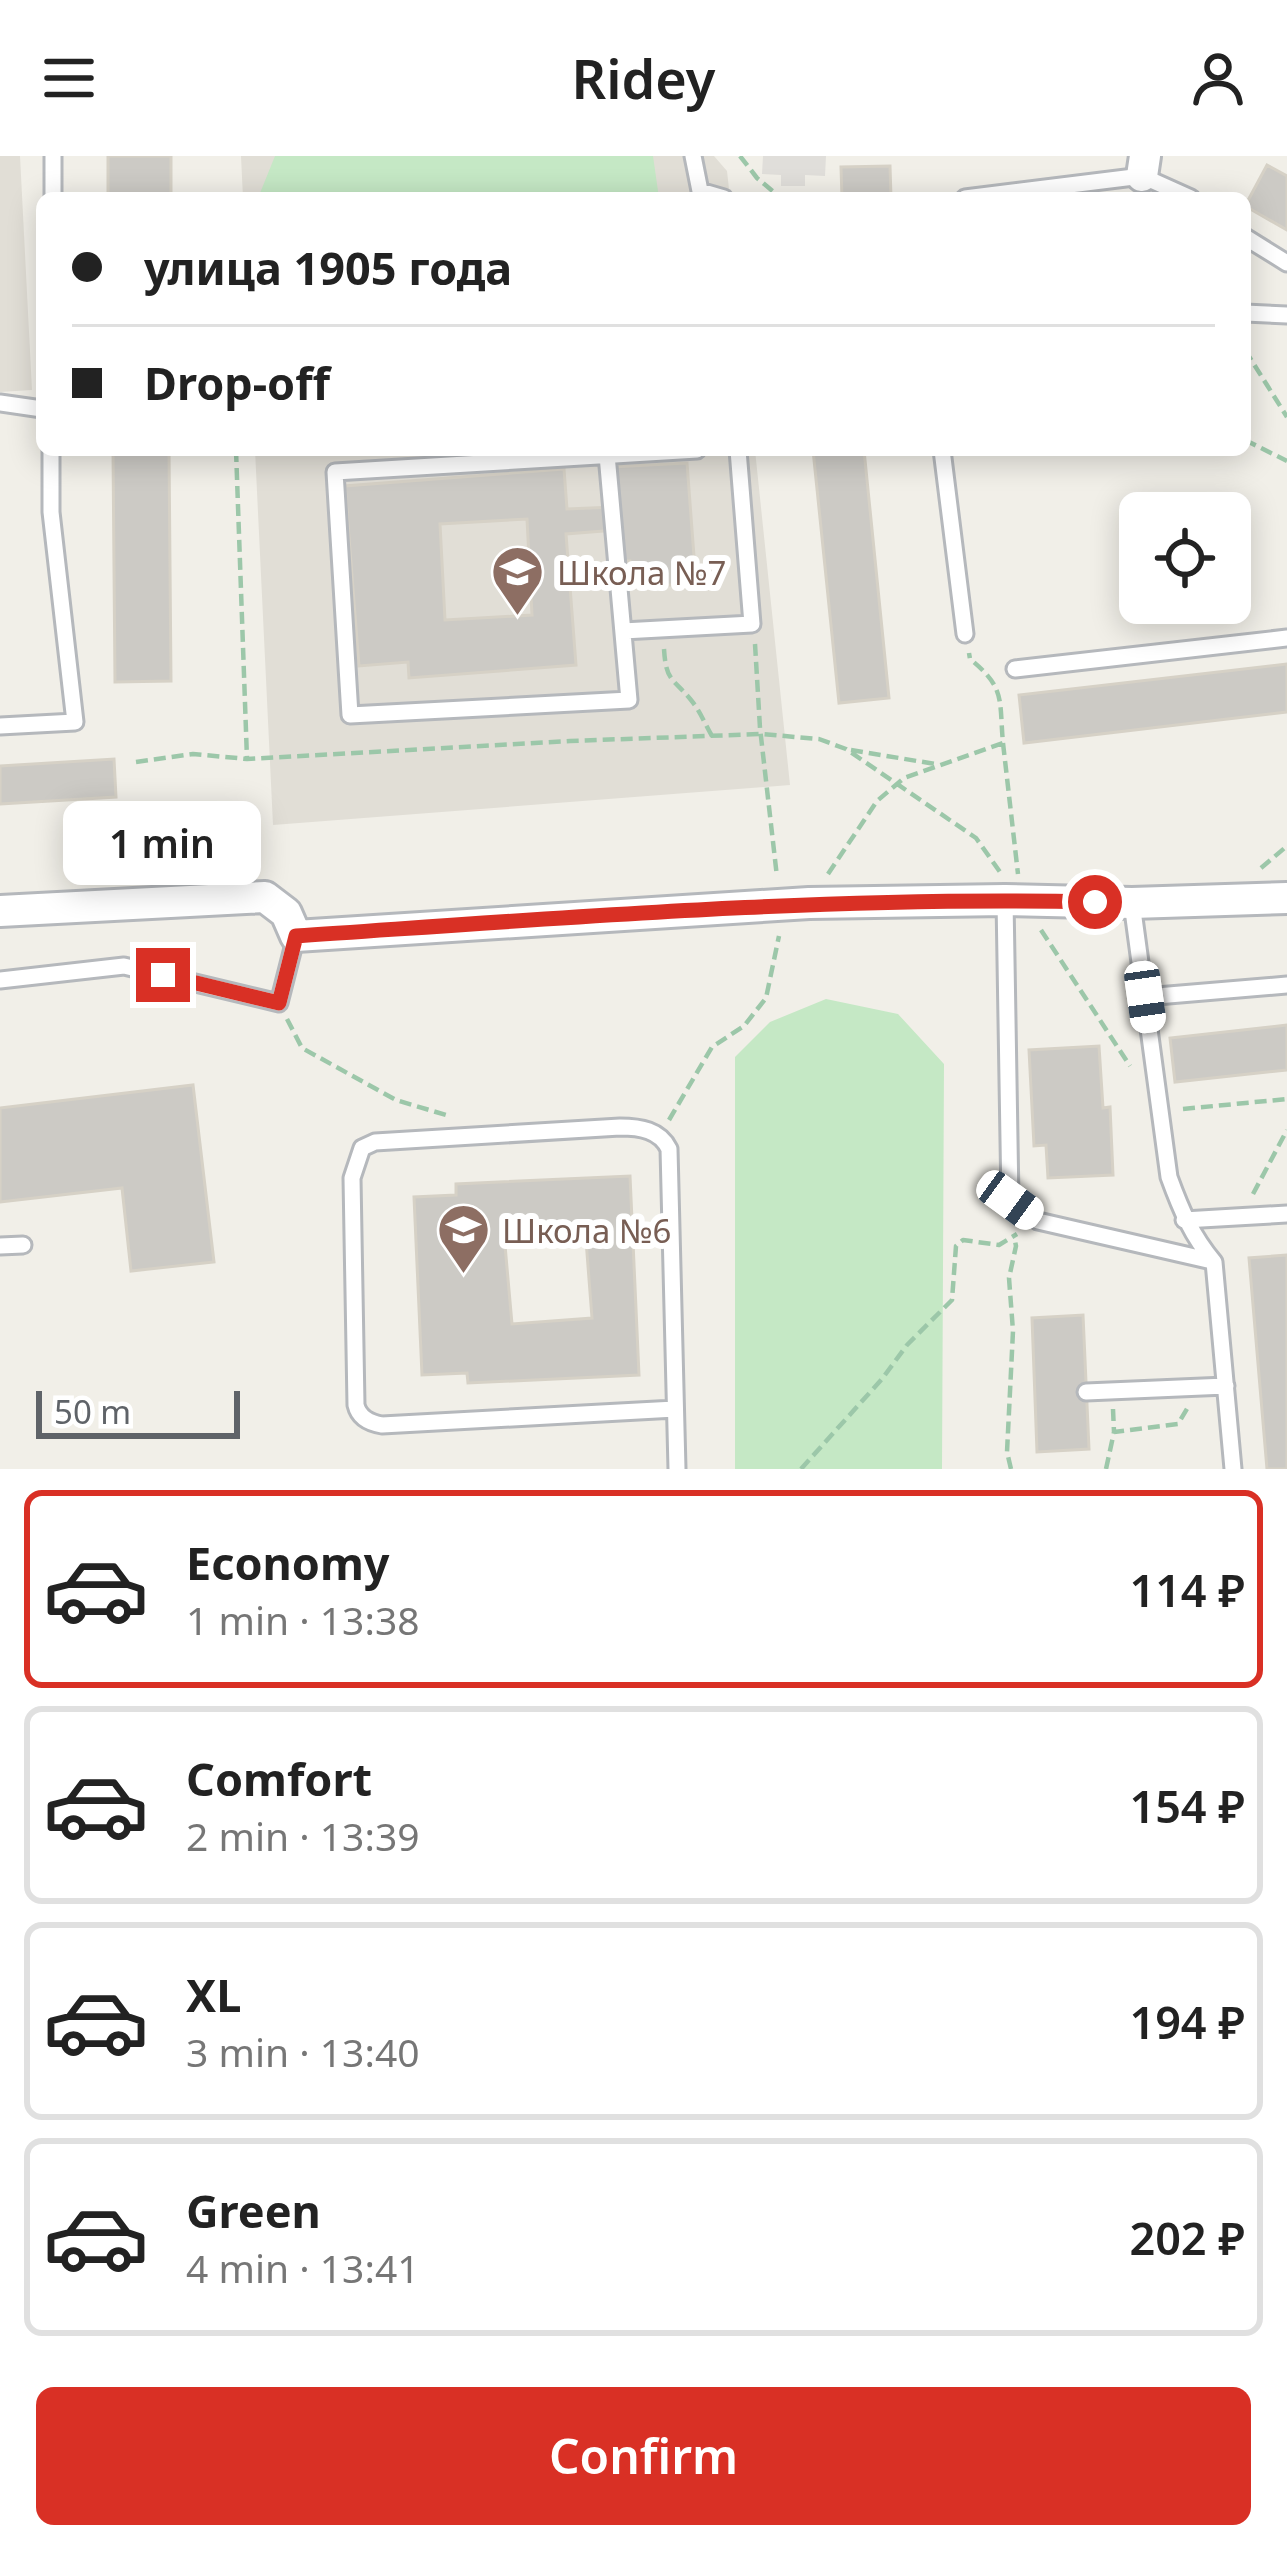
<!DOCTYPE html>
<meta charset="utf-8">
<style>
body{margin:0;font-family:"Noto Sans",sans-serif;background:#f6f6f6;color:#222;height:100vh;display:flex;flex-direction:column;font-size:45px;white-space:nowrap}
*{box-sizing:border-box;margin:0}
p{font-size:39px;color:#767676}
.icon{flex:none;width:66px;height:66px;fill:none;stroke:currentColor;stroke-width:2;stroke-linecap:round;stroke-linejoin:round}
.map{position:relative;height:1313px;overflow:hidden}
.panel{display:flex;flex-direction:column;background:#fff;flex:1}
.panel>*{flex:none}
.hud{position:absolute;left:36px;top:36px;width:1215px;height:264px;border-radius:18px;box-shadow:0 6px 30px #0003;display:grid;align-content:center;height:264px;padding:0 36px;background:#fff}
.buttons{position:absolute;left:1119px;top:336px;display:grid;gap:24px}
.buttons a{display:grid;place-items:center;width:132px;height:132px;border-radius:18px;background:#fff;box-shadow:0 6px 30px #0003;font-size:60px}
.scale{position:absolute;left:36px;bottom:30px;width:204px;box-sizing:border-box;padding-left:12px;border:6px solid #5f6368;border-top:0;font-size:33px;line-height:42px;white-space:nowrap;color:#5f6368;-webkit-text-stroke:9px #fff;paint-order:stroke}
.end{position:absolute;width:54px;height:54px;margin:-27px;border:15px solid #d93025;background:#fff;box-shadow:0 0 0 6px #fff}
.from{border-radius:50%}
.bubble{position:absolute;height:84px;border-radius:18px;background:#fff;box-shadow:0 6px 30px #0003;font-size:39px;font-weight:600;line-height:84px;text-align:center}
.car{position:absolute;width:36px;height:72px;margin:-36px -18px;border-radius:15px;box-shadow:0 0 9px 3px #0007;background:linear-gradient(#fff 24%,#345 0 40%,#fff 0 76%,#345 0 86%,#fff 0)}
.hud b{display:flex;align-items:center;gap:42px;height:114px;font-size:45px}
.hud b+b{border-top:3px solid #e0e0e0}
.hud i{width:30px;height:30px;background:#222}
ul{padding:21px 0 0;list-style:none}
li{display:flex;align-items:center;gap:36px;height:198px;margin:0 24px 18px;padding:0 12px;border:6px solid #e0e0e0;border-radius:18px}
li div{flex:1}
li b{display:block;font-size:45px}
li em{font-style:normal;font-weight:600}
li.on{border-color:#d93025}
li>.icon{width:108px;height:108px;stroke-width:1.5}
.cta{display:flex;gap:24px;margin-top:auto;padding:24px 36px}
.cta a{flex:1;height:138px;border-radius:18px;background:#d93025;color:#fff;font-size:48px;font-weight:600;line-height:138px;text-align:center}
header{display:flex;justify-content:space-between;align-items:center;height:156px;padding:0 36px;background:#fff;font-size:54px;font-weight:600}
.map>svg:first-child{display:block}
.industrial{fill:#e0deda}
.education{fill:#e1ded6}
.green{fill:#c5e8c5}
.building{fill:#cccac5;stroke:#d6d1c6;stroke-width:3;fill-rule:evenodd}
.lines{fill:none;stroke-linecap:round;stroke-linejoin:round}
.lane-casing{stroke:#b5b8bc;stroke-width:21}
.street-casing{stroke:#b5b8bc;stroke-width:36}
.path{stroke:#9cc7a9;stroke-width:4.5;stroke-dasharray:12 6;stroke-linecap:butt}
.lane{stroke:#fff;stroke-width:15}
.street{stroke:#fff;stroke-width:30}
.route{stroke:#d93025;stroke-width:15}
.labels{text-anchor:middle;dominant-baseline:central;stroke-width:12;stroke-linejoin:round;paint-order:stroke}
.education-label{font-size:33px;fill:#785e54;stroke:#fff;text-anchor:start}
</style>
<header><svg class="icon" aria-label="menu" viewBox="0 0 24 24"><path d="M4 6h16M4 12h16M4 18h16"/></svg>Ridey<svg class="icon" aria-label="person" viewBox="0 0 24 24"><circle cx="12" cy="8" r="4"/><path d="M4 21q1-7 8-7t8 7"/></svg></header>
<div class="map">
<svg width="1287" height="1313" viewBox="0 0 1287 1313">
<rect width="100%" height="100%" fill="#f1efe8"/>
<path class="industrial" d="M763 0H826L825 20 805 19V30H781V19L762 18Z"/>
<path class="education" d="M0 0H20L32 234 0 236Z
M241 0H714L727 15 730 42H243Z
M255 294H755L790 629 273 669Z"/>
<path class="green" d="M275 0H653L659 42H258Z
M826 843 898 858 944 908 942 1313H735V901L770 866Z"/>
<path class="building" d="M108 0H171V42H108Z
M1267 9 1287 20V74L1245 50Z
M890 10 891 42H842L841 11Z
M113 294H169L171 525 115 526Z
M813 294H864L889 542 839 547Z
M687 307 696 427 632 432 630 405H618L616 374 566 378 576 509 409 522 408 506 359 510 345 330 564 313 567 353 614 351 611 311ZM527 363 532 459 445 464 440 368Z
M1287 508V556L1024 587 1019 539Z
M114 603 116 641 0 648V610Z
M1287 869V914L1175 926 1170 882Z
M1099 890 1103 952 1110 951 1113 1019 1048 1022 1046 989 1034 990 1029 894Z
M193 929 214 1106 131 1115 122 1032 0 1046V952Z
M630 1020 639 1219 468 1227 467 1217 422 1219 414 1041 456 1039V1028ZM585 1071 592 1162 512 1168 504 1078Z
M1287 1099V1313H1267L1249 1102Z
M1083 1159 1089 1293 1037 1296 1032 1162Z"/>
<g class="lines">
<defs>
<path id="lane" d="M693 0 700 35 724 42
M53 42V0
M965 42 1142 20 1191 42
M1245 81 1287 107
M1245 157 1287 159
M0 247 42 253
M942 294 965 478
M607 299 629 544 350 559 335 316 697 294
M623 475 752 468 738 294
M1015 513 1287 482
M0 570 75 566 51 356V294
M1005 744 1010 1044 1038 1065 1212 1105
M1132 747 1169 1021C1181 1054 1192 1080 1214 1106L1233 1313
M0 824 124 810 279 847 296 780
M1145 841 1287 829
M1184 1064 1287 1058
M0 1090 23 1089
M1086 1236 1226 1230
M675 1253 382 1269C370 1267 359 1262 356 1249L352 1022 362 992 375 986 620 971C640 971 660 974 669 993L677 1313"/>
<path id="street" d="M1142 20 1145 0
M0 755 265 741 286 757 296 780 809 747 1005 744 1132 747 1287 742"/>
</defs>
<use href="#lane" class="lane-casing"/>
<use href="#street" class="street-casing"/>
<path class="path" d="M740 0 757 22 781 42
M1245 194 1287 261
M1245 284 1287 305
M236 294 247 603
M755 488 760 572 777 721
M664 493C666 526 673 522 691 544 700 555 705 568 712 580
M1003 587 1018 718
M851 594 935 608
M136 606 193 598 247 603 570 585 761 578 819 583 846 593 976 682 1000 716
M1261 712 1287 690
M828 718 877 645 904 622 1003 587C999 544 1006 532 970 503L969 497
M1041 774 1130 910
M287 863 302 892 396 944 446 959
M1183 953 1287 943
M669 964 712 891 744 870 766 842 779 780
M1253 1038 1287 974
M1113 1253 1114 1276
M801 1313 882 1223 907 1189 952 1144 956 1090 963 1084 999 1089 1017 1078
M1011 1313 1007 1296 1013 1175 1009 1122 1016 1090 1014 1080
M1106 1313 1114 1276 1178 1268 1188 1251"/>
<use href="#lane" class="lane"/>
<use href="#street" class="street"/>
</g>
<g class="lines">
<path class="route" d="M163 819 279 847 296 780C562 762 828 740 1095 746"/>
</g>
<defs>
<symbol id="school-pin" viewBox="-11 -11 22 30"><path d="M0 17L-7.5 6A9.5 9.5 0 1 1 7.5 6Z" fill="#8d6e63" stroke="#fff"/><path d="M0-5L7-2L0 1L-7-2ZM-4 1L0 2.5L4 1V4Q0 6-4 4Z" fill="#fff"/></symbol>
</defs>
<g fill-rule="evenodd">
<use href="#school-pin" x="488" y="386" width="59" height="81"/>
<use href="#school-pin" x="434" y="1044" width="59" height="81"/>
</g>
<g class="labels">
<g class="education-label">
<text x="557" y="416">Школа №7</text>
<text x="502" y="1074">Школа №6</text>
</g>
</g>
</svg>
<div class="buttons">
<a><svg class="icon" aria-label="locate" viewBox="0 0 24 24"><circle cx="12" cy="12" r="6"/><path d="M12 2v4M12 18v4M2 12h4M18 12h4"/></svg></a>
</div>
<div class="scale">50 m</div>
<i class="end from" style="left:1095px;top:746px"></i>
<i class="end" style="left:163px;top:819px"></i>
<div class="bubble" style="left:63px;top:645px;width:198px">1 min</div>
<i class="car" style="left:1145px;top:841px;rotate:172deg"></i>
<i class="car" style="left:1010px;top:1044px;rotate:126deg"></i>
<div class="hud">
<b><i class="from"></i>улица 1905 года</b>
<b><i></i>Drop-off</b>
</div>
</div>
<section class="panel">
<ul>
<li class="on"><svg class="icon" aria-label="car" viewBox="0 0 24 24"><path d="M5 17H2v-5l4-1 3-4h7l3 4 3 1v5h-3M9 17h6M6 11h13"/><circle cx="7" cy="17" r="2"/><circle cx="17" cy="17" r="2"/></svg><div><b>Economy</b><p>1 min · 13:38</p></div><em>114 ₽</em></li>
<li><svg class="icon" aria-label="car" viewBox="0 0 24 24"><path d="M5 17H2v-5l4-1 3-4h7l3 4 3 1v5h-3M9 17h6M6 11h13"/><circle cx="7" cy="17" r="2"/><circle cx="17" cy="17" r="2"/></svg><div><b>Comfort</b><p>2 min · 13:39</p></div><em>154 ₽</em></li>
<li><svg class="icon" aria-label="car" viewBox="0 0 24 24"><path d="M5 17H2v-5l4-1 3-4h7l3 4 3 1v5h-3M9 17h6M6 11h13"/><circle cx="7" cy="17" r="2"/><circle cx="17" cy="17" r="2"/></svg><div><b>XL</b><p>3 min · 13:40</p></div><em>194 ₽</em></li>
<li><svg class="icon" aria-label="car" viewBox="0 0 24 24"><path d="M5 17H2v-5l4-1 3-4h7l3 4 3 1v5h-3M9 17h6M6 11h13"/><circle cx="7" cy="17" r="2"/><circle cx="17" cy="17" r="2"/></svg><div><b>Green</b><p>4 min · 13:41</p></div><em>202 ₽</em></li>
</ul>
<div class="cta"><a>Confirm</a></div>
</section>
